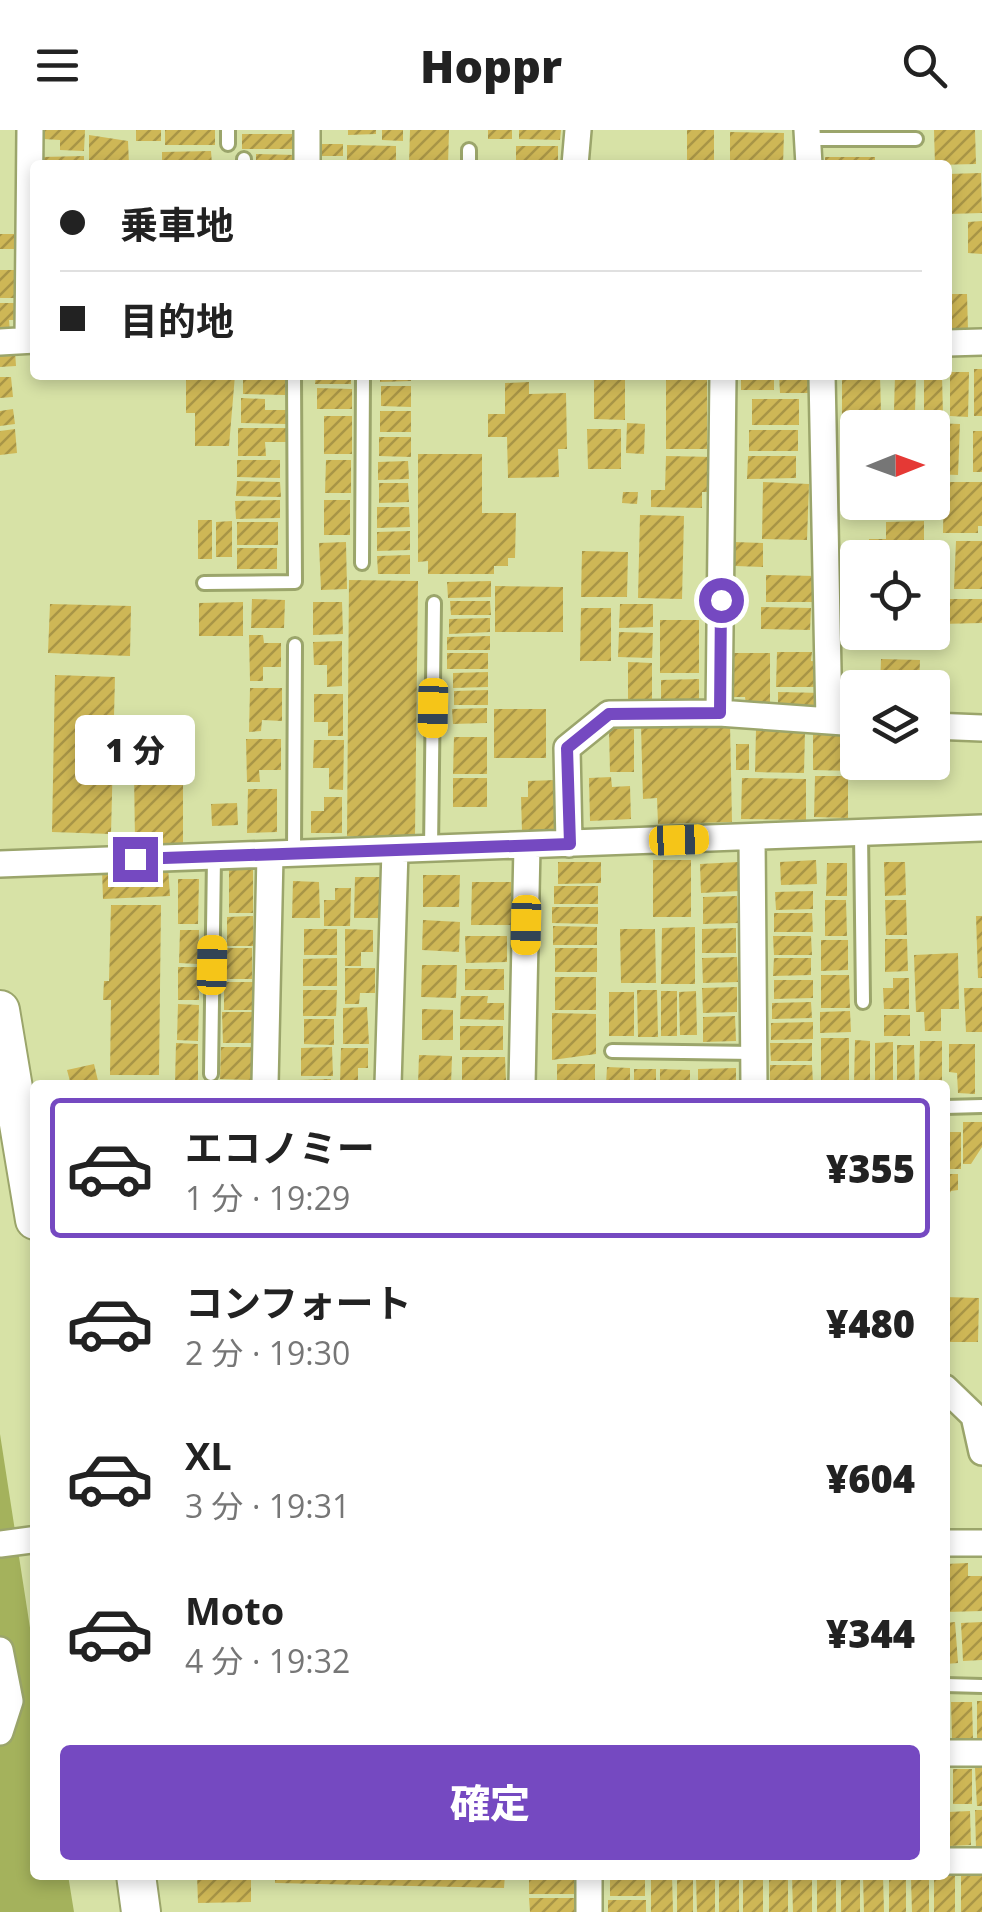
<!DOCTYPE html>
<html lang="ja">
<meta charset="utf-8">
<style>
body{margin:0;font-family:"Open Sans","Noto Sans JP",sans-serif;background:#f6f6f6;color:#222;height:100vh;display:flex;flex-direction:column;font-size:38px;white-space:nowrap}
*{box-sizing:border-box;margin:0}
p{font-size:32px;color:#767676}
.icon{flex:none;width:55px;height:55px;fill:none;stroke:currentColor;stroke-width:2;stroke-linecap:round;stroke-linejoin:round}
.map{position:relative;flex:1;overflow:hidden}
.panel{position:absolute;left:30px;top:950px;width:920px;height:800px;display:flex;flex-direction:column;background:#fff;border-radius:10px;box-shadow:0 5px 15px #0003}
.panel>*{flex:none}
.hud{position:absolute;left:30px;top:30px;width:922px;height:220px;border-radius:10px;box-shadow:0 5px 15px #0003;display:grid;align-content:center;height:220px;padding:0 30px;background:#fff}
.needle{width:65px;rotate:89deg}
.buttons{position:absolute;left:840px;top:280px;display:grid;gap:20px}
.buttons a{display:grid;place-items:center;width:110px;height:110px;border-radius:10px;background:#fff;box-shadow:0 5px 15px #0003;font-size:50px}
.end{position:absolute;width:45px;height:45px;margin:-22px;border:12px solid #7549c1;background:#fff;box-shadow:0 0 0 5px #fff}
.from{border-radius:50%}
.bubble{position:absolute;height:70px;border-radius:10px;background:#fff;box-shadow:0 5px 15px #0003;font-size:32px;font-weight:800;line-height:70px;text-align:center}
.car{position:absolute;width:30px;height:60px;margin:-30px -15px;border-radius:12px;box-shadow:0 0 8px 2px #0007;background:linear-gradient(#f5c518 24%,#345 0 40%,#f5c518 0 76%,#345 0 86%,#f5c518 0)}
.hud b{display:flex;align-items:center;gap:35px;height:95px;font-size:38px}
.hud b+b{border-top:2px solid #e0e0e0}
.hud i{width:25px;height:25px;background:#222}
ul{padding:18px 0 0;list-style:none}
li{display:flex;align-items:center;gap:30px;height:140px;margin:0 20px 15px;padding:0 10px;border:5px solid transparent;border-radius:10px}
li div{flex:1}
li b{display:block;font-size:38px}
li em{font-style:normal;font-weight:800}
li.selected{border-color:#7549c1}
li>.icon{width:90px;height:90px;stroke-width:1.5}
.action{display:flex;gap:20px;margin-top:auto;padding:20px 30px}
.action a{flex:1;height:115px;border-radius:10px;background:#7549c1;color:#fff;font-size:40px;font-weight:800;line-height:115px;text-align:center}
header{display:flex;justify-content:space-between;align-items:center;height:130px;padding:0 30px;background:#fff;font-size:45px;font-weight:800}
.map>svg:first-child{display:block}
.green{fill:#a4b25c}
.building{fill:url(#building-hatch)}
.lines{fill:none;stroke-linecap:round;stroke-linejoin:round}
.lane-casing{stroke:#9ba56b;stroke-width:18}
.street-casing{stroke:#9ba56b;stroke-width:30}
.secondary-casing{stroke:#9ba56b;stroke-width:42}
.lane{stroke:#fff;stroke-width:12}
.street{stroke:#fff;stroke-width:25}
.secondary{stroke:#fff;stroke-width:38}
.route{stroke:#7549c1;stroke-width:12}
</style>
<header><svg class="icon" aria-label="menu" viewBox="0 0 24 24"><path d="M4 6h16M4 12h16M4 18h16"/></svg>Hoppr<svg class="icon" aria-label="search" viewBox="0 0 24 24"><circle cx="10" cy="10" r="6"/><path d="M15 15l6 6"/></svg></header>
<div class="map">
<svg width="982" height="1782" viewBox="0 0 982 1782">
<defs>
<pattern id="building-hatch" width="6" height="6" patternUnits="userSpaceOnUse" patternTransform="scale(2.5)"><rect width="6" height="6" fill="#ceb756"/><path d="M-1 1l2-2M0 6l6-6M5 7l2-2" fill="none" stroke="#a89546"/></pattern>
</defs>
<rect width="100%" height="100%" fill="#d7e2a6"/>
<path class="green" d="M0 1304 35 1530V1745H68L74 1782H0Z"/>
<path class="building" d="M43 0H85L84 21 60 20V10L43 9Z
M136 0H161V11H136Z
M165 0H215V15H165Z
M348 0H376V4L348 5Z
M382 0H403V11L382 10Z
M410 0H449L448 35H409Z
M488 0H512V9H488Z
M519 0H561L560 10 519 9Z
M687 0H714V35H687Z
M934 0H975L976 34 935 35Z
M730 2 784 3 783 35H730Z
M242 4H295L296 19H242Z
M89 5 128 11 129 35H89Z
M319 14H343V26H318Z
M347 15 396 16V35H347Z
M516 16H558V33L516 32Z
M211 21 212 35H162V22Z
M256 24 296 25V35H256Z
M84 26V35H43V27Z
M825 27H875V35H825Z
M981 43 982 83 948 84V44Z
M982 91V124L968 123V92Z
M0 104H18L19 119H0Z
M0 140H15V168H0Z
M948 164H967L968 200H948Z
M0 173H15L16 190H9L10 202H0Z
M15 221 16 236 0 237V223Z
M974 239H982V286H974Z
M950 242H969L968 287 950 286Z
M186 245H235L229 316H195V283H186Z
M243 245H285V265L243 264Z
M316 245H351V254H315Z
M380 245H411V251L380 252Z
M594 245H625V290L594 289Z
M666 245H707V319H666Z
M741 245H774V260H741Z
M779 245H816L817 263H780Z
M842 245H880L881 283 842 284Z
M895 245H916L915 282 894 281Z
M924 245H942L943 286H924Z
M0 247H11L13 267 0 268Z
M529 252V264L566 263 567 319H558L559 347 508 348 507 307H488V284H505V253Z
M381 256H411V277L381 276Z
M317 258 352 259V279H317Z
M241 268 265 269V280H286V294L241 293Z
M752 269H799V295H752Z
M13 279 15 294 0 296V281Z
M380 281H411V302H380Z
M324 286H352V324H324Z
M863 291 960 294 958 345 932 344V298H863Z
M627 293 645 294 644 324 626 323Z
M238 298H286V312H265L266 326H238Z
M15 299 17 323 0 325V301Z
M587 299H621V339H588Z
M749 300H798V321H749Z
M973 301H982V342H973Z
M379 307H411V327L379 326Z
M418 324H482V383H516L515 428H508V436H494V444H428V431L418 432Z
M666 326 714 327V362H702V378L651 377V360H665Z
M748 326H796V348L747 349Z
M237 330H280V348L237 347Z
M326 330H351V363H325Z
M408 331 409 349 378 350V332Z
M237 351 280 352 281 367 236 366Z
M763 352 809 354 807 410 762 409Z
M944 352H982V396H978V403H943Z
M379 353H408L409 372 379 373Z
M623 362H638L637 374 622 373Z
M280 370V388L236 389 235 371Z
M324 370H350V405H324Z
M377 377H409L410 397 377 398Z
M640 385 684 386 682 469 638 468Z
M198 390H212V429H198Z
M232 391V427H216V392Z
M924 391V428H869V409H886V392Z
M237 392H278V415H237Z
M410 401V420L377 421V402Z
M956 411H982V459H954Z
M346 412 347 459 321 460 319 413Z
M734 412 763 413V437L735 436Z
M237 418H277V439H237Z
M582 421 628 422 627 467H581Z
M410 425V444H378L377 426Z
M766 445 817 446V472H766Z
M349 450 418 451 415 707 347 706Z
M491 451V467L448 468 447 452Z
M495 456 563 457V502H495Z
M252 469 285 470 284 498H251Z
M940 469H982V493L940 494Z
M450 471H490L491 485H451Z
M243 472V506H199V473Z
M313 472H342L343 504 313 505Z
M50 474 131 476 130 526 48 523Z
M620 474H653V497L619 498Z
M761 477 811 478 810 500 761 499Z
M581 478H611V531H580Z
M490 488V502L449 504V489Z
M660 490H699V543H660Z
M619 502 653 503 652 528 618 527Z
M882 502H920L919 510 882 508Z
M249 505H263L264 513H281V537H263V551H250Z
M490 506V520H447V507Z
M342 511V556L327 557V535H314L313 512Z
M777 522H812L811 531 822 532V557H776Z
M447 523H488V539H447Z
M733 523H770V574H746L745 567H733Z
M881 529 920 530 919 558H880Z
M628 532 652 533V573L628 572Z
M488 542V557L453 558V543Z
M55 545 115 547 111 704 52 702Z
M699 549V571H661V550Z
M843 556 858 557V579H843Z
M250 558H282V591L262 590 261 601 249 602Z
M488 560V575H454V561Z
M778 562 823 563V583H778Z
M314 564H343V606H328V592H314Z
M487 578V593L453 594 452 579Z
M494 579H546V628H494Z
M730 594 732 692 658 694 657 668 643 669 641 596Z
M609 599H634V642H610Z
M756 600 805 601 804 643 755 642Z
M813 600 854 601 853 641 813 640Z
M454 607H487V644H453Z
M148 608H174V628H148Z
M246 609H281V640H259L260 652H247Z
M314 610H344L343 660 329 659V638H313Z
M736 614H749V640H736Z
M183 639V718H160V711H135L134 640Z
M815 646H848V688L814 687Z
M611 647 612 657 630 656 631 689 590 691 589 648Z
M453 648H487V677H453Z
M742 648 806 649V690L741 689Z
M556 650 557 700 522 701 521 667H528V651Z
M248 659H277V702L247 703Z
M324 667H342V703H311V681H324Z
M237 673 238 695 212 696 211 674Z
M653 730H691V787H653Z
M816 730 817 754 781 755 780 732Z
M558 732H601V753L558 754Z
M738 732 739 761 701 763 700 734Z
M884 732H905L906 765 885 766Z
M827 733H847V766H826Z
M168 737 170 766 103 769 102 740Z
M229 740H253V783H229Z
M423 745H460L459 777H423Z
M355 747H381V788H354Z
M178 749H199L198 794H178Z
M293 751 319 752 320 788H292Z
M472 752H511V795H471Z
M554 756H598V774H554Z
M335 758H351L350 796H324V770H335Z
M813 761V779L776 780 775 762Z
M737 766 738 793 703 794V767Z
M825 770H846L847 806H825Z
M885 770H906L907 805H886Z
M111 775H161L159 945H110L111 870H103L104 851H109Z
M552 777H598V794L552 793Z
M774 783H812L813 802H774Z
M253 786 254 816H227V787Z
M976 786H982V848H978Z
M423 790 460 792 459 822 422 820Z
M553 796 597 797V815H553Z
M695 797V854H661L662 798Z
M736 798V823H702V799Z
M304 799H337V825H304Z
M345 799 373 800V822H361V836H345Z
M620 799H655L656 853H621Z
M180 800H199L198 834 179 833Z
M465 806H507V832L466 833Z
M773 806H811L812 825H774Z
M885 809H907L908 841 885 842Z
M821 810H848V840L821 841Z
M225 818H252V849H226Z
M555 818H597V842H555Z
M958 823 959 879H941V901H925L924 882H916L914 825Z
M737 827 738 852 703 853 702 828Z
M337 828V856H303V829Z
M774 828H811V845L773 846Z
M422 835H457L456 868 421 867Z
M178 837H199V870H178Z
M345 838H375V863H360L359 874H345Z
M465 839H504V860H465Z
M821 845H849L850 878H821Z
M555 847H596V880H555Z
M893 848H909V879H884L883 858H893Z
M774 850H813V868L774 869Z
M224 852H253V880H224Z
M737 857V882L703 883 702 858Z
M964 858H982V902H966Z
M303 860H337L336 886H303Z
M637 860H657L658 907H638Z
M661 861H677V906H661Z
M696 861 697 905H680L679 862Z
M609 862H634V906H609Z
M461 866H488L487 873H504V890L460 889Z
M811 872 812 888 772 889V873Z
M178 874 199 875 198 911 177 910Z
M367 877 369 914H343V878Z
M422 879 453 880V910H422Z
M850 881 851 902 820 903V882Z
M222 882H252V913H223Z
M552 883 596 884V924L552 930Z
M884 885H910V906H884Z
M735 886 736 911 703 912V887Z
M304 889H334V915L304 914Z
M813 892V909L771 910V893Z
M460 896H503V920H460Z
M821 908H849V954H821Z
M855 910 870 911V955H854Z
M920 911H942V955H919Z
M893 912V955H875V913Z
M176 913 198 914V954L175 953Z
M770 913H812V931H771Z
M949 914H975V964L958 963 957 943 949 942Z
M897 915H914L915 955H897Z
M221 917H252V950L220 949Z
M332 917 333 946H301V918Z
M341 918H368V938H358V952H340Z
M419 925 452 926 451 955H418Z
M462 927H505L506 951H462Z
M94 934 99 955H71L67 940Z
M557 934H595V955H557Z
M770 935H812L813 953 770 954Z
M607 937 630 938V955H606Z
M736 938V955H698V939Z
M634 939H656V955H634Z
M660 939 690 940V955H660Z
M331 949V955H299V950Z
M963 992H982V1017L971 1034H963Z
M945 1002H961V1039H945Z
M945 1044H958V1060L951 1061 945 1072Z
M945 1167 979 1168 978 1212H945Z
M968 1433V1446H982V1481L947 1482 946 1434Z
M955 1492 958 1533 945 1534V1493Z
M982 1492V1530L963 1531 961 1493Z
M977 1571H982V1609H977Z
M951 1572H972L973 1609H952Z
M975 1638H982V1676H977Z
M953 1639H972V1674H953Z
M975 1680H982V1718H976Z
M970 1681 971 1715 949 1716 948 1682Z
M197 1745 251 1749V1772L198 1773Z
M275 1745H505L504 1758 275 1753Z
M610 1745H645V1766H610Z
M769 1745H788V1782H769Z
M792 1745H812V1782H793Z
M841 1745H860V1782H841Z
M961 1745 982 1746V1782H961Z
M672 1746 673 1782H651V1747Z
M719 1746H739V1782H719Z
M863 1746H883L884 1782H864Z
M934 1746H955V1782H934Z
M677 1747H693V1782H677Z
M696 1747H715V1782H697Z
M743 1747H763V1782H743Z
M817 1747H836V1782H817Z
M529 1748H574V1764H529Z
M889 1748H906V1782H889Z
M911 1749H929V1782H912Z
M529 1768H575V1782H530Z
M608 1770H646V1782H608Z"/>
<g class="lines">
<defs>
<path id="lane" d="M228 0V14
M807 9H916
M244 35V29
M469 35V20
M362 433 363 245
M204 453 295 452 294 245
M861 703 863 872
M431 719 434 473
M294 724 295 515
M612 921 754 923
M211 944 214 727
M945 977 982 976
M945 1555 982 1556"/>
<path id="street" d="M807 0 809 35
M307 35V0
M575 35 578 0
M28 210 30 0
M0 212 35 210
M948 213 982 212
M822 245 829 591
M719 583 858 593
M932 596 982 598
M752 707 754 955
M569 714 567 618 609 584 719 583 723 245
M0 734 982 698
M265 955 270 725
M388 955 395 720
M522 955 527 716
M945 1258 974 1286 982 1322
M945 1413H982
M0 1414 31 1410
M0 1520 10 1571 0 1602
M945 1623H982
M945 1731H982
M589 1782V1745"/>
<path id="secondary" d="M0 880 35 1090
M136 1745 141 1782"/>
</defs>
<use href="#lane" class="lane-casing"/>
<use href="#street" class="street-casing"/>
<use href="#secondary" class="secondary-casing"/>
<use href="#lane" class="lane"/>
<use href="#street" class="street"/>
<use href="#secondary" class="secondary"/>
</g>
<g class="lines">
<path class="route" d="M135 729 570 714 567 618 609 584 720 583 721 470"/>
</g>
</svg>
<div class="buttons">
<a><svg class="needle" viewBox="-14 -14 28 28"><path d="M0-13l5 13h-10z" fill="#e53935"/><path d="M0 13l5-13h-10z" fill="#767676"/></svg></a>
<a><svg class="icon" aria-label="locate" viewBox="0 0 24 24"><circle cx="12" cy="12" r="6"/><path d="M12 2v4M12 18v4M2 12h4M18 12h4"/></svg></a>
<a><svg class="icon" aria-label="layers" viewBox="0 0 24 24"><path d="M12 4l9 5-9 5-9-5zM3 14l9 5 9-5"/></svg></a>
</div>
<i class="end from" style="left:721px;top:470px"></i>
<i class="end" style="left:135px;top:729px"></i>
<div class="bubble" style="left:75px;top:585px;width:120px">1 分</div>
<i class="car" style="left:433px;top:578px;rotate:181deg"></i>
<i class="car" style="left:679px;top:710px;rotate:88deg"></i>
<i class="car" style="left:526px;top:795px;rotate:181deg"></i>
<i class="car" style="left:212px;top:835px;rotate:1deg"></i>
<div class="hud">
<b><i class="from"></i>乗車地</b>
<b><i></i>目的地</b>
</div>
<section class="panel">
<ul>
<li class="selected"><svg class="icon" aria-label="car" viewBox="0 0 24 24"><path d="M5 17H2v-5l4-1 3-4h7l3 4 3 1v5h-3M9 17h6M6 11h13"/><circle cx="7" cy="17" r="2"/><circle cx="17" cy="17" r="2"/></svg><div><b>エコノミー</b><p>1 分 · 19:29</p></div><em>¥355</em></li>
<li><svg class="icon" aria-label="car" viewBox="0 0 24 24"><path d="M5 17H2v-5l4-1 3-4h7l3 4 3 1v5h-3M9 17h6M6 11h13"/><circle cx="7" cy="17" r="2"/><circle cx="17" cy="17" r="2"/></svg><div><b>コンフォート</b><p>2 分 · 19:30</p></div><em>¥480</em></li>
<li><svg class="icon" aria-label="car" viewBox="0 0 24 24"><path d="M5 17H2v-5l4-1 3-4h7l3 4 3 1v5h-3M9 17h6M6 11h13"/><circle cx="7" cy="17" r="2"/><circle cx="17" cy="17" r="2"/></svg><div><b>XL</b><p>3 分 · 19:31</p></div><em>¥604</em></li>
<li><svg class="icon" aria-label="car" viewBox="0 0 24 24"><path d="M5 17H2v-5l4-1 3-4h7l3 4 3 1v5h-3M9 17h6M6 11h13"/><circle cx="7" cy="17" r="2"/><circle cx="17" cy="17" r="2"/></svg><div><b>Moto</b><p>4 分 · 19:32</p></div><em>¥344</em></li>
</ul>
<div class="action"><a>確定</a></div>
</section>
</div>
